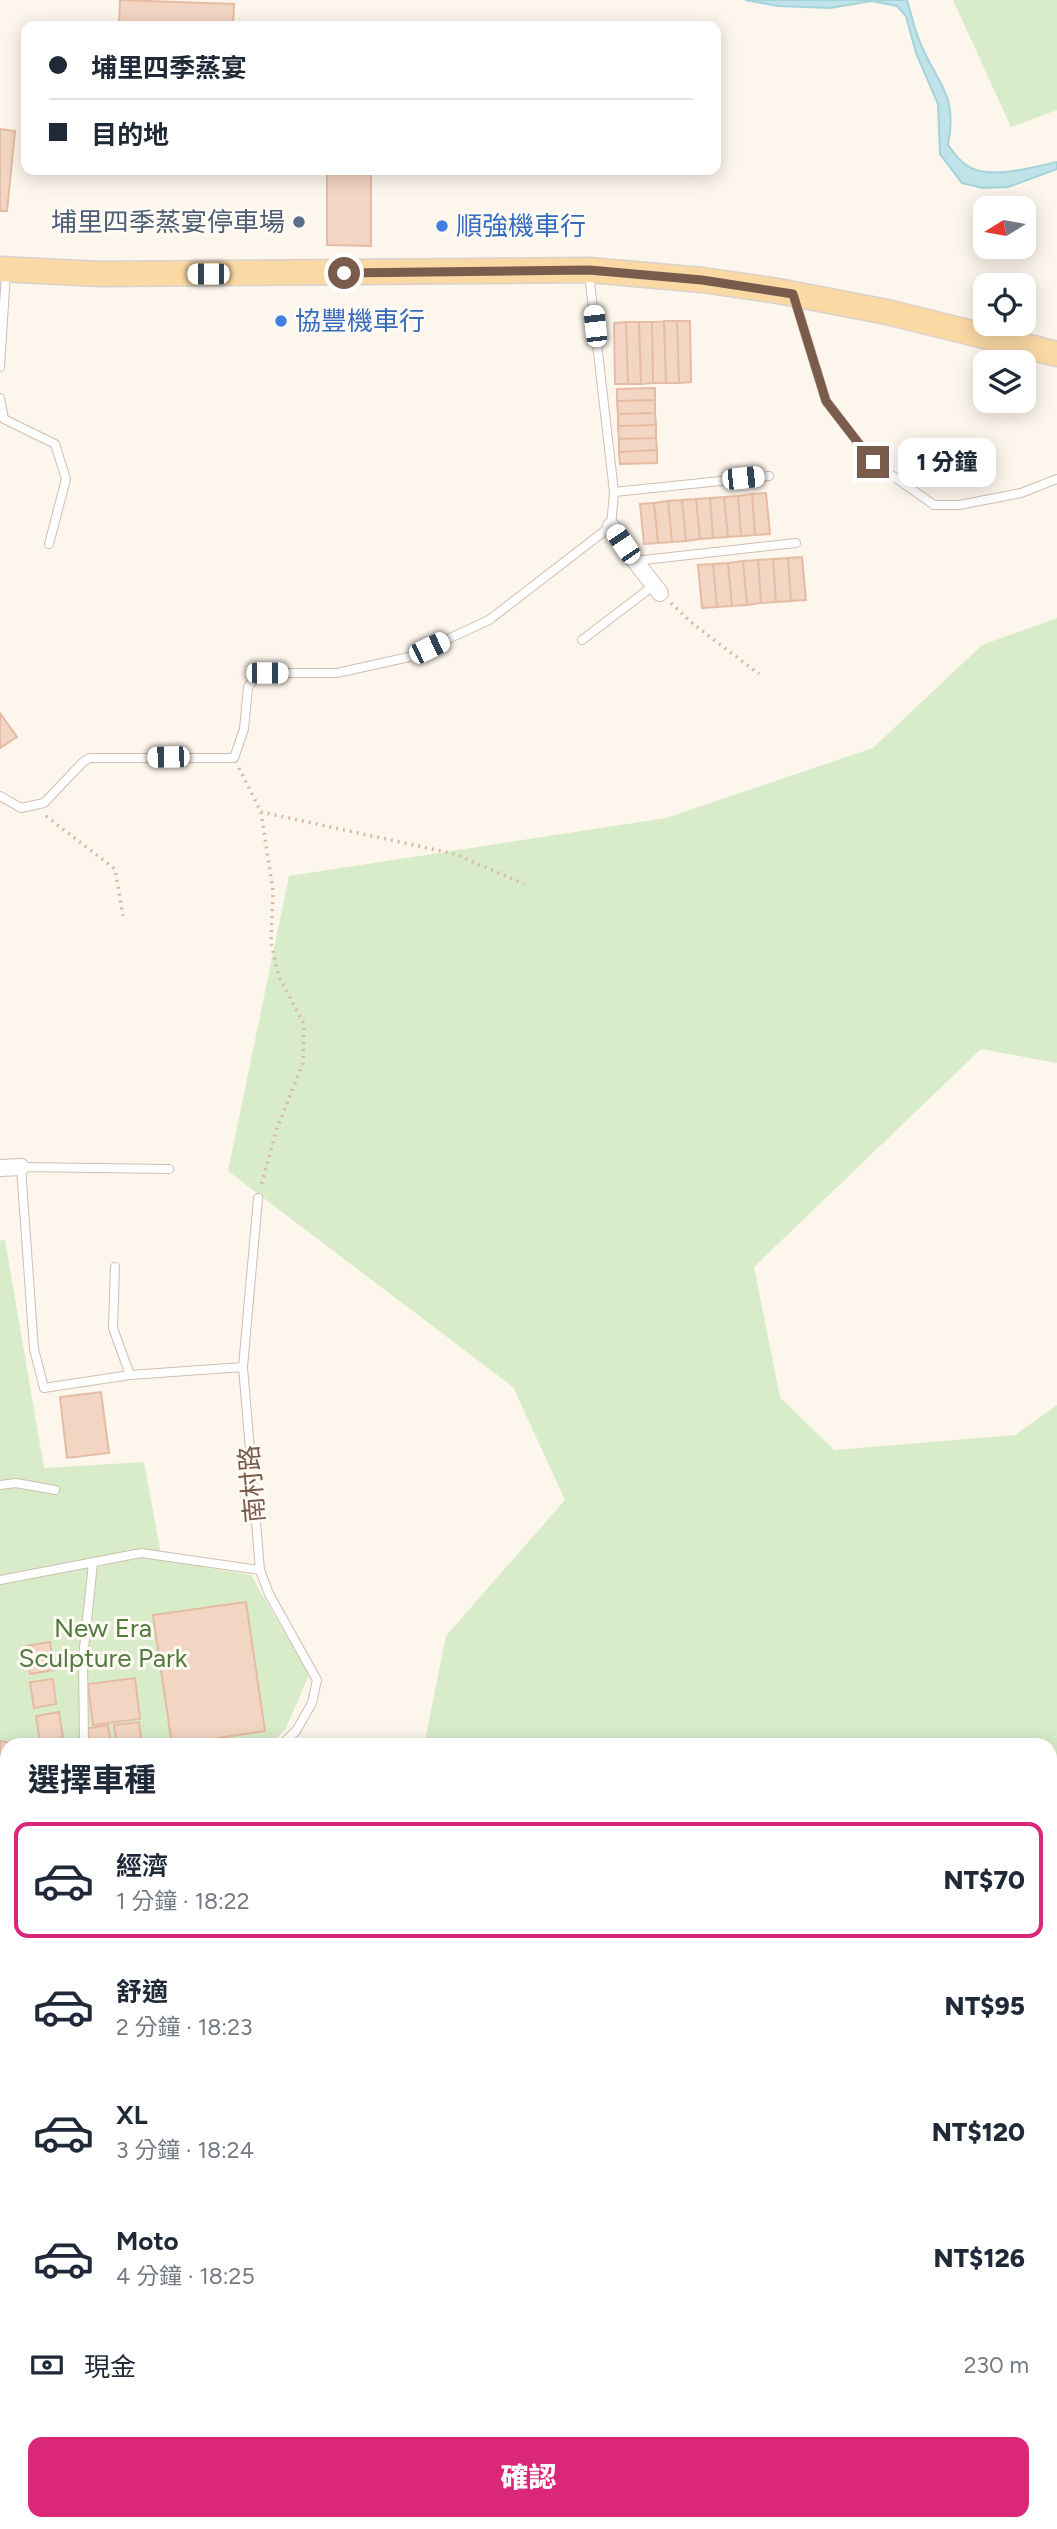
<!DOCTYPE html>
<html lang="zh-TW">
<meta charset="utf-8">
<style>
body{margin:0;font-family:Figtree,"Noto Sans TC",sans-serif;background:#f6f6f7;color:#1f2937;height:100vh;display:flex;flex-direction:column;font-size:26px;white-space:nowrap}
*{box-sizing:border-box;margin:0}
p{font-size:23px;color:#747a83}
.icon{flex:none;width:38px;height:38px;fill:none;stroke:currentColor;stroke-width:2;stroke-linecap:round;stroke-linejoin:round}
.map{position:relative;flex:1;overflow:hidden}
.drawer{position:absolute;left:0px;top:1738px;width:1057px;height:793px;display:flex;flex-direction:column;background:#fff;border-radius:21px 21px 0 0;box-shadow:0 4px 18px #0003}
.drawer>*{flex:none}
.guide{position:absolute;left:21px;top:21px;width:700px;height:154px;border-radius:14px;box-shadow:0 4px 18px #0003;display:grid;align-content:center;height:154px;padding:0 28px;background:#fff}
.needle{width:46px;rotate:259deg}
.controls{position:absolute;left:973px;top:196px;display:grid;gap:14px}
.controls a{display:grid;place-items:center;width:63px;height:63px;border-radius:14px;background:#fff;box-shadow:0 4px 18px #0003;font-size:35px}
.end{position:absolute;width:32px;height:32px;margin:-16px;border:9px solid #7a5c4d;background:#fff;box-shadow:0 0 0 4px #fff}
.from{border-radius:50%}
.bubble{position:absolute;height:49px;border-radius:14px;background:#fff;box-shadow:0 4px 18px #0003;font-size:23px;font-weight:800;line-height:49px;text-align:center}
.car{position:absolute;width:21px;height:42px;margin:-21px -10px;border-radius:9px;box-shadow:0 0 5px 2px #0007;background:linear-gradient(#fff 24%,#345 0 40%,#fff 0 76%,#345 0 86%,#fff 0)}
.guide b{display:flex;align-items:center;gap:24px;height:66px;font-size:26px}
.guide b+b{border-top:2px solid #e0e1e3}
.guide i{width:18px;height:18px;background:#1f2937}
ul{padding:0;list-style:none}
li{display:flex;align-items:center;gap:21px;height:116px;margin:0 14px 10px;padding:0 14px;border:4px solid transparent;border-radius:14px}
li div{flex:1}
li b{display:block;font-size:26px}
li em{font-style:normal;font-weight:800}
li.current{border-color:#db2777}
li>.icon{width:63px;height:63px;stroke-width:1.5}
h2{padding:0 28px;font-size:32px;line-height:84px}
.pay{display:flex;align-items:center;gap:18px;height:77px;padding:0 28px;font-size:26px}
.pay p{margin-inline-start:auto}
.button{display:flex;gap:14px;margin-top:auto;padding:14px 28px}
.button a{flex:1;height:80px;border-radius:14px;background:#db2777;color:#fff;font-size:28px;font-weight:800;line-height:80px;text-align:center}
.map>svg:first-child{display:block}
.residential{fill:#f5e8da}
.green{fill:#d8ecc9}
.water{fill:#bfe3e8;stroke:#a5d3da;stroke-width:2}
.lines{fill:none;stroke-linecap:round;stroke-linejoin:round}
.stream{stroke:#a5d3da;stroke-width:5}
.building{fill:#f3d5c3;stroke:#e6bba3;stroke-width:2}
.service-casing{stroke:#d1beb0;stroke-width:10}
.minor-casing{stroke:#d1beb0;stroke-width:18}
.primary-casing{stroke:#dad1cd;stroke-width:27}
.path{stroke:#d9b8a5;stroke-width:3.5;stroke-dasharray:2 5;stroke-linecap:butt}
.service{stroke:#fff;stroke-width:8}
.minor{stroke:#fff;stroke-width:16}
.primary{stroke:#fbd9a5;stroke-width:24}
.route{stroke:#7a5c4d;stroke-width:9}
.service-dot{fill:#5c6f8a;stroke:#fffaf3;stroke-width:2.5}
.shop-dot{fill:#3f7fe0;stroke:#fffaf3;stroke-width:2.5}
.labels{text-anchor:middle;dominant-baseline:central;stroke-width:6;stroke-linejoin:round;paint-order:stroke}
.service-label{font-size:26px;fill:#4e5e75;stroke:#fffaf3;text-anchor:end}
.shop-label{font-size:26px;fill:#366cbe;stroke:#fffaf3;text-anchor:start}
.street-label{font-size:26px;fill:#7a5c4d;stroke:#fffaf3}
.park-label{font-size:26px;fill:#537a41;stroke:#fffaf3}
</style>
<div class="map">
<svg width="1057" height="2529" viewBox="0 0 1057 2529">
<rect width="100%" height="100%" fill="#fdf6ec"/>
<path class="residential" d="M7 1994V2524H63L64 2529H0V1998Z"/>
<path class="green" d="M953 0H1057V110L1011 127Z
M1057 618V1063L981 1049 754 1267 780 1397 834 1450 1015 1435 1057 1405V1817L1050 1819V1745H424L446 1636 565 1500 513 1387 228 1171 289 876 666 818 873 748 982 645Z
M0 1240H5L44 1468 144 1462 162 1560 251 1575 309 1675 285 1730 269 1745H7V1863L0 1865Z
M1057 2322V2529H940L930 2524H1050V2324Z
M152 2524H613L625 2529H150Z"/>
<path class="water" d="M745 0H907C911 12 913 25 918 37 934 82 959 91 948 145 953 152 959 160 966 165 987 181 1034 167 1057 162V169L1008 187 983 188 962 183 940 154 938 104 916 53 906 16 897 6 872 1 830 8 778 6Z"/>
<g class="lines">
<path class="stream" d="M1050 1894 1057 1892
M0 1964 7 1963
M684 2524 699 2529"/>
</g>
<path class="building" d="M120 0 234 4 233 26H119Z
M371 24V26H248V25Z
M0 129 15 131 7 211H0Z
M327 170H371V246L327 245Z
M664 321 666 383H653L652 322Z
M664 321H677L679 383H666Z
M677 321H690L691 382 679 383Z
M626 322 628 384H615L614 323Z
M626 322H639L641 384H628Z
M639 322H652L653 383 641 384Z
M655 388V400L617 401V389Z
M655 400V413L618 414 617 401Z
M655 413 656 425 618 426V414Z
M656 425V438L619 439 618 426Z
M656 438 657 450 619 452V439Z
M657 450V463L620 464 619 452Z
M766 493 770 534 755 535 752 494Z
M752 494 755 535 741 536 738 496Z
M738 496 741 536 728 537 724 497Z
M724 497 728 537 713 538 710 498Z
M710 498 713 538 700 539 696 499Z
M696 499 700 539 686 541 682 500Z
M682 500 686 541 672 542 668 501Z
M668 501 672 542 658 543 654 503Z
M654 503 658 543 644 544 640 504Z
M802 557 806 600 791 601 788 558Z
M788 558 791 601 776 602 773 559Z
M773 559 776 602 761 603 758 560Z
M758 560 761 603 747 605 743 561Z
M743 561 747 605 732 606 728 563Z
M728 563 732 606 717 607 713 564Z
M713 564 717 607 702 608 698 565Z
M0 713 17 737 0 748Z
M101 1392 109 1453 67 1458 60 1397Z
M246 1602 265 1731 172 1745 153 1615Z
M50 1642 54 1670 30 1674 26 1646Z
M135 1678 140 1719 93 1725 88 1684Z
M53 1679 56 1704 34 1708 30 1682Z
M59 1712 63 1738 40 1742 36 1716Z
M139 1722 142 1744 117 1745 114 1725Z
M108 1725 111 1745H86L84 1729Z
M0 1741 22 1745H7V1764L0 1763Z
M0 1773H7L6 1796 0 1795Z"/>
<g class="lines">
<defs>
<path id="service" d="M794 297 826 401 873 462 934 505H959L1021 493 1057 479
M0 367 6 273
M0 398 4 419 55 444 66 479 49 544
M614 492 769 476
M635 561 796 543
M582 640 653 586
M0 796 21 808 44 803 83 762 90 758H234L244 729 248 687 255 678 267 673H337L409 657 489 620 611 526 614 492 589 274
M169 1169 21 1167 34 1349 44 1388 130 1375 243 1367
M258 1198 243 1367 260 1570 269 1594 317 1680 312 1703 296 1731 281 1745
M115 1267 113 1328 130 1375
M0 1485 16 1483 55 1490
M0 1580 141 1553 260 1570
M84 1745 83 1658 93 1563
M0 1770 7 1771
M0 1824 7 1819
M0 1890 7 1884
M0 1903H7
M1050 1936 1057 1930
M99 2529 101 2524"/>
<path id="minor" d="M611 526 635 561 660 593
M0 1168 21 1167
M0 1979 7 1978"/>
<path id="primary" d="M0 269 99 274 589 270 702 280 778 291 887 312 1057 354"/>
</defs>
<use href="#service" class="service-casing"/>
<use href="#minor" class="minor-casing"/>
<use href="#primary" class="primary-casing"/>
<path class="path" d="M671 603 693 624 759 674
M239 768 261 812 455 854 524 884
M261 812 273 891 271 943 279 977 304 1024 303 1063 277 1128 261 1186
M46 816 115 869 123 916
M0 2390 7 2389
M745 2524 754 2529"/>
<use href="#service" class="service"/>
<use href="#minor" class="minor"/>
<use href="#primary" class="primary"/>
</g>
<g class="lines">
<path class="route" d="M344 273 589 270 702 280 793 294 826 401 873 462"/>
</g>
<circle class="service-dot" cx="299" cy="222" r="7"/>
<g class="shop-dot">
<circle cx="442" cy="226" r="7"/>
<circle cx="281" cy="321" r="7"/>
</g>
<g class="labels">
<g class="service-label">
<text x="285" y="222">埔里四季蒸宴停車場</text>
</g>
<g class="shop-label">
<text x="456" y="226">順強機車行</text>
<text x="295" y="321">協豐機車行</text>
</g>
<g class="street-label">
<text transform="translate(252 1484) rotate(-95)">南村路</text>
</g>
<g class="park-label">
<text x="103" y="1628">New Era<tspan x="103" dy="30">Sculpture Park</tspan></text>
</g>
</g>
</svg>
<div class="controls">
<a><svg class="needle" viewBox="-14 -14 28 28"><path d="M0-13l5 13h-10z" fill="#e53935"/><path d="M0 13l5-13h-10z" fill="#747a83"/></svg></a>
<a><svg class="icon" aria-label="locate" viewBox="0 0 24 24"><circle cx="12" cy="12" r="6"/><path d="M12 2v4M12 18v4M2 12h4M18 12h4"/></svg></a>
<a><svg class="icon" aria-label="layers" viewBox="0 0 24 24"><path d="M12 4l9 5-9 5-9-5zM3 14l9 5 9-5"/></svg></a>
</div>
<i class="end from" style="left:344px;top:273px"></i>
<i class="end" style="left:873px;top:462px"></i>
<div class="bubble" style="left:898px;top:438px;width:98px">1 分鐘</div>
<i class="car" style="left:208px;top:274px;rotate:270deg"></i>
<i class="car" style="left:595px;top:326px;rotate:354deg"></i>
<i class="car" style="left:743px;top:478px;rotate:84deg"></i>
<i class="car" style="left:623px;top:544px;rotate:326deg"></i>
<i class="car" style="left:429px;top:648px;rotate:64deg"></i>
<i class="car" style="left:267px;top:673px;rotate:90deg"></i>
<i class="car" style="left:168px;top:757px;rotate:269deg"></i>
<div class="guide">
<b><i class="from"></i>埔里四季蒸宴</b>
<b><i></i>目的地</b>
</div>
<section class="drawer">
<h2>選擇車種</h2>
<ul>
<li class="current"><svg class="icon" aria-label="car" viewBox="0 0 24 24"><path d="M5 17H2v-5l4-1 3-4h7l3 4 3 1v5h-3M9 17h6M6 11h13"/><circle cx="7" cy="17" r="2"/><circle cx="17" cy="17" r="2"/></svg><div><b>經濟</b><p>1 分鐘 · 18:22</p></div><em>NT$70</em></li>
<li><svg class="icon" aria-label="car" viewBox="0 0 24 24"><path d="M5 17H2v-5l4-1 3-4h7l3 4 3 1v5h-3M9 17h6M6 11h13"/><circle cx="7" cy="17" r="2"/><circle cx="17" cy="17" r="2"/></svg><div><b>舒適</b><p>2 分鐘 · 18:23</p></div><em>NT$95</em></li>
<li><svg class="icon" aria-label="car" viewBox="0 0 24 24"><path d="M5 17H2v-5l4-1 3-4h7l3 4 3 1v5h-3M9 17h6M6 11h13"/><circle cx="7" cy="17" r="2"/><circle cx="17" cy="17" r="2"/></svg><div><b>XL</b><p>3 分鐘 · 18:24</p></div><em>NT$120</em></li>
<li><svg class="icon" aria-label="car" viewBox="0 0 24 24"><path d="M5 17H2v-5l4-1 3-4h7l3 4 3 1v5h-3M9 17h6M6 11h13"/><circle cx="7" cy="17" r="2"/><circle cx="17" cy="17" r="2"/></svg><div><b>Moto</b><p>4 分鐘 · 18:25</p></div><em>NT$126</em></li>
</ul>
<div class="pay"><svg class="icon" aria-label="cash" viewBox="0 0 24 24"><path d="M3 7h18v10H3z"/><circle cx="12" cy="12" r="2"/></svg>現金<p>230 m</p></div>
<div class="button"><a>確認</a></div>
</section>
</div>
